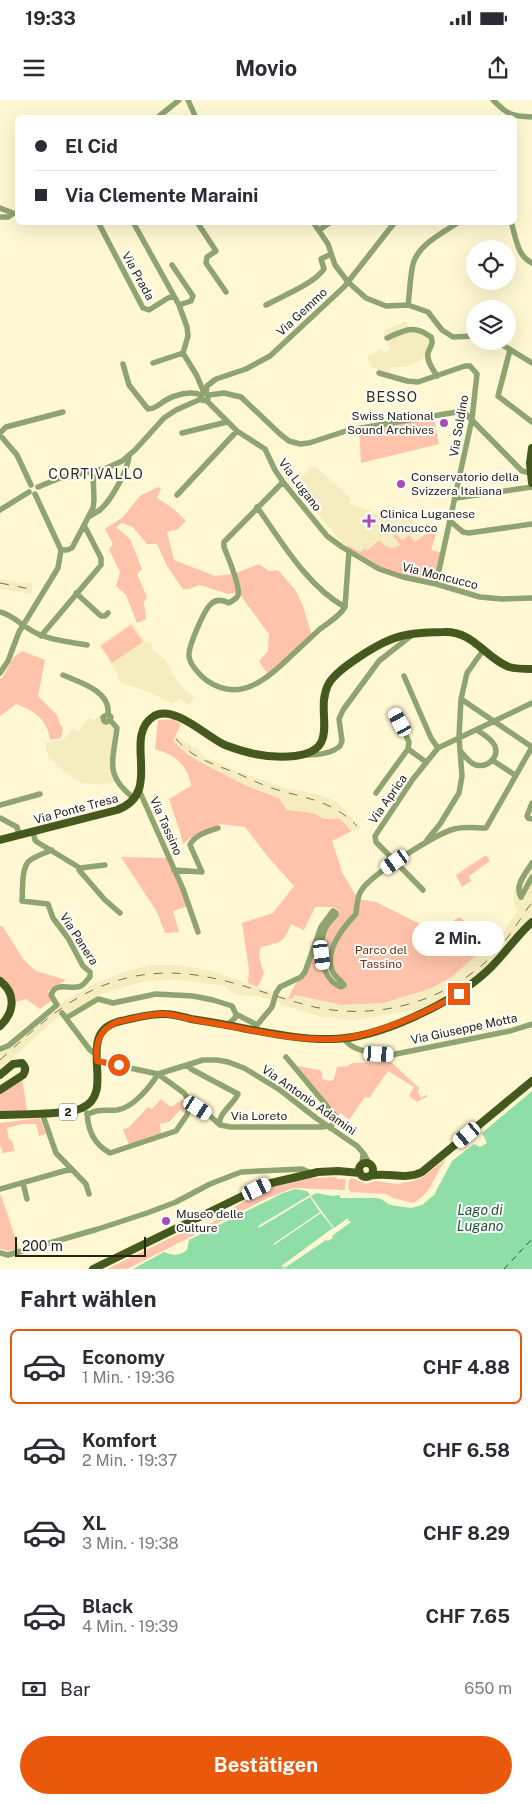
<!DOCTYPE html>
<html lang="de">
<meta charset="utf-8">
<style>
body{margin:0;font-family:"Public Sans",sans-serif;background:#f2f2f3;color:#2b2b33;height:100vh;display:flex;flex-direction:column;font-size:19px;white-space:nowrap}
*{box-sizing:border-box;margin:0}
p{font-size:16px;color:#7c7c81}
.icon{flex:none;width:28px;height:28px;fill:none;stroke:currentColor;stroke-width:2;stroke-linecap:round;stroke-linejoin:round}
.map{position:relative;height:1169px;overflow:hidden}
.panel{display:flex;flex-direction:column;background:#fff;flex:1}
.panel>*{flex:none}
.guide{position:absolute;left:15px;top:15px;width:502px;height:110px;border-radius:8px;box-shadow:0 5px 20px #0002;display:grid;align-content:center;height:110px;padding:0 20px;background:#fff}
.controls{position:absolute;left:466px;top:140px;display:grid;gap:10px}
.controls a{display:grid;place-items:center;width:50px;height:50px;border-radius:50%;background:#fff;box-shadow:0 5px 20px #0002;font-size:25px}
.scale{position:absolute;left:15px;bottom:12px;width:131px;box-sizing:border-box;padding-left:5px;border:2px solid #252214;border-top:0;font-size:14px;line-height:18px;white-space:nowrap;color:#252214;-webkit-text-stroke:4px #fff;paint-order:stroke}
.end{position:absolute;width:22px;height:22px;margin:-11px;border:6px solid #ea580c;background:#fff;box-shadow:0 0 0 2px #fff}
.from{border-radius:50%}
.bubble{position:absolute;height:35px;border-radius:18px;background:#fff;box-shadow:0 5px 20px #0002;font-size:16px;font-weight:700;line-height:35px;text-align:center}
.car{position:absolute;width:15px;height:30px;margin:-15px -8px;border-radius:6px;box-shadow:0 0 4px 1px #0007;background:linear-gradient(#fff 24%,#345 0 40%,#fff 0 76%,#345 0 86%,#fff 0)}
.guide b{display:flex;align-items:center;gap:18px;height:48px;font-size:19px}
.guide b+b{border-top:1px solid #e1e1e2}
.guide i{width:12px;height:12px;background:#2b2b33}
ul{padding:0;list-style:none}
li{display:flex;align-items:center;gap:15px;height:75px;margin:0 10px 8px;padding:0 10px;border:2px solid transparent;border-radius:8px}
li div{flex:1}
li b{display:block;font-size:19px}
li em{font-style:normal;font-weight:700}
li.current{border-color:#ea580c}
li>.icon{width:45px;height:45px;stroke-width:1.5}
h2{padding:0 20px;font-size:22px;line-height:60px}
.pay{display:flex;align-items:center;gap:12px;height:55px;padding:0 20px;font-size:19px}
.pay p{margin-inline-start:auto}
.cta{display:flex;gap:10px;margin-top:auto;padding:10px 20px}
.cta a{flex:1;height:58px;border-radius:30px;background:#ea580c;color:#fff;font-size:20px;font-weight:700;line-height:58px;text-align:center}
.status{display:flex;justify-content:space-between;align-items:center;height:35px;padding:0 25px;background:#fff;direction:ltr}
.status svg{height:14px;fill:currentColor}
header{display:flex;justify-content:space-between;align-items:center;height:65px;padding:0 20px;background:#fff;font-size:22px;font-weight:700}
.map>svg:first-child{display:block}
.built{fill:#f5edc0}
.green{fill:#fec3aa}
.water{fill:#8fdda7}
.pier{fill:#fff8d2}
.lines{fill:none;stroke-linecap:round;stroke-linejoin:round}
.ferry{stroke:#1f5734;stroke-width:1;stroke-dasharray:6 5;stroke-linecap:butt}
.minor{stroke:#8fa470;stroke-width:5.5}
.major{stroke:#45591f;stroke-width:8}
.rail{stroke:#75715a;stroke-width:1;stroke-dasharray:9 9;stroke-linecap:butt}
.route{stroke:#ea580c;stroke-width:6}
.poi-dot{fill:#a74cb7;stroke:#fff;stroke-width:2}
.labels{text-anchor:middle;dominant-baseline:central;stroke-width:4;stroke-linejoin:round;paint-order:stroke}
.shield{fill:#fff;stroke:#66645a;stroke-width:1}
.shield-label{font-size:11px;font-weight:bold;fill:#252214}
.street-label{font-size:12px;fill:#252214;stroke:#fff}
.poi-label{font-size:12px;fill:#252214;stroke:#fff;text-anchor:start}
.park-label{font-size:12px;fill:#752d07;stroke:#fff}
.neighbourhood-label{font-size:14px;letter-spacing:1px;fill:#332d0c;stroke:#fff}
.water-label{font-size:14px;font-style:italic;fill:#1f5734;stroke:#fff}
</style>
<div class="status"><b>19:33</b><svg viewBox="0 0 49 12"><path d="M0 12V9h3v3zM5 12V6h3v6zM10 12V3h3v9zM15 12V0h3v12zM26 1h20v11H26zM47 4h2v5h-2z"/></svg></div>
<header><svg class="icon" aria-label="menu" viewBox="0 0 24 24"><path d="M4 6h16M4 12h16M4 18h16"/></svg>Movio<svg class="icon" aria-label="share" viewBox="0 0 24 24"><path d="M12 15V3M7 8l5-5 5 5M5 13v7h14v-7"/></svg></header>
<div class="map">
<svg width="532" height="1169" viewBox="0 0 532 1169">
<rect width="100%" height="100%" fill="#fff8d2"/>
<path class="built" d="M406 221 409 227 431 240 429 249 420 261 406 267H389L391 274 371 267 367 257 382 249 384 253 390 249 383 231Z
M314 365 352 399 348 403 381 415 393 416 408 414 418 426 416 429 422 436 427 433 436 434 431 450 443 453 436 484 347 448 311 406 315 402 298 381Z
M0 479 33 484 31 494 0 489Z
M133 522 145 542H150L154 551 165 559 172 573 185 590 195 597 189 605 179 599 173 604 144 590 123 584 119 581 115 569 99 545Z
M98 615 116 625 112 670 115 682 105 684H88L78 682 67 674 48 657 45 642 63 640 73 628 79 631 88 618 95 620Z
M176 635 194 648 196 647 203 656 234 670 285 688 316 694 336 701 361 727 354 732 339 719H324L314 713 287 710 279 698 247 686 198 661 187 654 173 641Z
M532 766V815L502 852 473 880 438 902 415 913 413 910 352 921 319 916 281 905 280 902 258 896 238 895 228 890 226 886 176 880 150 881 134 884 98 895 95 901 66 918 58 917 0 969V953L57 905 94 884 123 872 150 865H179L209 870 291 899 294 895 342 905 384 903 432 888 453 876 497 835 501 837 517 811 514 803V790Z"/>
<path class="green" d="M434 318 439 344 361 363 359 330Z
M158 387 161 389 157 398 174 409 186 421 178 429 167 432 174 460 215 476 234 474 259 464 269 471 278 470 296 491 303 506 312 536 269 576 259 561 268 551 269 534 238 492 228 494 200 485 189 489H183L167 466 157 444H147L133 427 121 423 116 427 130 439 142 469 137 474 147 497 144 502 146 519 137 523 126 495 116 486 120 472 109 449 113 444 105 429 123 417 140 396Z
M427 433 436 434 431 450 443 453 436 484 379 469 349 451 347 445 361 452 365 448 367 451 379 440C385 447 392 451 400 445L393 436 396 434 402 440 409 435 415 442Z
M131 525 143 542 112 563 101 546Z
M22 551 45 560 38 596 57 615 60 624 63 628 61 638 50 640C47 618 34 611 16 604L0 616V578H2L14 557Z
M173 619 181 624 173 641 187 654 198 661 247 686 279 698 287 710 314 713 324 719H340L352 731 332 741 343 774 358 799 376 802 432 830 446 826 459 817 493 840 453 876 432 888 384 903 342 905 295 895 292 899 288 898 313 852 322 855 324 866 336 885 339 880 330 859 341 830 329 849 324 846 329 825 339 811 333 807H315L304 830 291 824C283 844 281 842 261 847 257 855 261 865 264 873L258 887 248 883 249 869 242 823 273 813 294 786 269 758 245 727 220 724 192 737 183 744 181 735 169 699 191 686C189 666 174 654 155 649L158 620Z
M486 755 490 761 469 776 471 781 462 787 456 775Z
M121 757 168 758 188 806 173 811 179 832 165 833 157 812Z
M0 826 3 827 23 859 36 871 66 880 48 891 52 900 40 909 26 899 12 903 0 881Z
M289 960 294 962 297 966 320 970 322 972V979L330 981 334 979 337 967 349 966 350 964 353 963 391 962 419 988 418 992 421 998 426 995 428 996 417 1002 409 996 414 987 388 971 369 998 365 997 349 1020 341 1013 337 1016Z
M22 978 27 1010 0 1013V993Z
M161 999 171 1007 182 1000 189 1005 186 1014 180 1010 169 1022 160 1024 161 1034 129 1045 123 1029 128 1028 148 1007 152 1009Z
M40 1018 46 1034 39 1036 36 1024H22L7 1028 9 1039 12 1041 15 1051 3 1053 0 1045V1023Z
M447 1058C433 1075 434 1092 413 1103L393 1098 386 1094 351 1092 348 1089 349 1080 352 1078 366 1084 376 1081 397 1084 413 1081 424 1076Z
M337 1077V1079H345L346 1082 345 1090 293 1088 266 1099 127 1169H107L187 1130 211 1123 247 1099 274 1085 308 1078Z
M0 1095H1L19 1149 8 1151 0 1149Z"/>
<path class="water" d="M532 991V1169H133L164 1152C173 1156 179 1156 187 1150L189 1140 281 1094 295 1089 307 1091 311 1096 316 1093 333 1096 340 1095V1098H376L381 1099 390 1105 411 1108 422 1105 434 1095 452 1061 474 1044 480 1047 487 1043 482 1033Z"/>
<path class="pier" d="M310 1095 334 1128 348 1118 349 1120 346 1122 350 1121 351 1122 332 1136 333 1138 328 1141 326 1140 283 1169 285 1165 282 1167 281 1166 333 1128 321 1113 274 1145 273 1144 320 1112 310 1097 259 1128 258 1126Z"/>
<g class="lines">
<path class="ferry" d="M504 1169 532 1139"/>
<path class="minor" d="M188 0 196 18
M493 0C508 15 511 16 532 17
M157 18 179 0
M0 108 18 115
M0 117H8L12 114
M98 122 143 208 149 210 168 198 174 196
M133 122 179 205
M197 122 216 151 207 157 206 163 226 192
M313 122 328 144 335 165 348 182 366 198 386 206 408 205 428 212 442 230 453 237 475 236
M511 122C516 137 517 156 532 163
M319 130 331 122
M172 165 193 196 191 201 179 205 187 227 188 236 183 253
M266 205C282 196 314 184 324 169L321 159 331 154
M408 205C410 193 410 171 414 161 421 143 444 132 459 122
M387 238C405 230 414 224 431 237 434 245 430 246 428 253 426 261 433 269 437 276
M496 241 532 263
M510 250 498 296 532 322
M153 263 183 253 197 276 204 293
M123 264 129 285 148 309C156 309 159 304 166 300 175 295 191 290 201 295
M379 273 407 281 418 282 465 266H470L477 274 472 319 436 484
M206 293 207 286 216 279 246 269 270 256 344 187 395 122
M209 295 224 293 241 297 280 334 289 341 300 344 309 343 349 330 463 311 522 371 531 373
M207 301 209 295 203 293 201 296 202 300 207 301 237 331 265 349 275 370 283 382 327 436 342 447 379 469 403 477 436 484 480 497 502 499 532 498
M0 333 6 327 63 312
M182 333 227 322
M0 335 17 355 31 385
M283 382 224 442V447C227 455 241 487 238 495 237 499 232 501 229 503 223 500 216 499 211 504 204 510 188 547 189 556 190 565 199 574 206 580 240 604 267 579 292 555 301 547 310 538 320 529 329 522 339 517 345 507
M38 387 60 378 107 368 122 361 135 350 164 318 176 310 201 299
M177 395 237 331
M456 398 532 387
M257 407C282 442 307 486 345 507L349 451
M0 410 29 392
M90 416C93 414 98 412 101 409 111 400 129 369 129 355
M450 421 463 432 469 433 532 424
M61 450H67L72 448 93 408 94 400 93 372
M76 493 101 516H105L108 513
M0 512C16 516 25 530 41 535 55 541 72 542 87 545
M41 536 101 465V458L84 425
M0 573 8 561 19 532 58 468 61 450 35 394
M63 575C79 582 111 591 108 614L111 617 110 620 106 622 104 621 103 617 108 614
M404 576 431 638 438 648 532 603
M461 599 532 647
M395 612 409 642 408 649
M110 620 117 628C113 662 104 676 135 699
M461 652C466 657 469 663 476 665 488 668 499 657 495 646 492 639 483 634 477 630
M307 655C318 655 332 653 340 646L342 641 339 619 343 610 379 561 412 535
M492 660 515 675
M139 690 183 789 198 832
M376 693 408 649 426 662
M532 703 527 716 528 718 532 719
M0 705 40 694
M0 718 17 727 19 735
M33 732 35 740 37 742 80 768
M427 740 440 724 459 693 462 676 459 637 461 599 467 573 484 549
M105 765 80 768 79 770 105 800 120 813
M174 770 202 772 190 745C194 735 209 731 218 728
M423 790 376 742 375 736 413 679 438 648
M521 797C514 785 526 773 532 763
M521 797 532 777
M62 913 90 950 97 955
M236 914 257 925
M66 918 98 899 113 903 156 894 193 896 213 900 232 906 236 914
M227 925 235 918 236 914
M257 925 272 907 276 893 280 887 301 877 305 872 321 827 333 811 336 813V815C332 819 328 823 326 827 318 846 320 879 341 887L344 885C341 880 334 877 332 870 324 851 344 826 356 814 357 806 357 797 361 791 370 775 436 734 454 729 465 726 475 728 486 728L532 647
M344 938C351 952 377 954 391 955L510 931 532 924
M0 949 8 946 19 937 57 905 51 895C56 880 71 891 81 886 85 884 87 879 90 877V872L83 866 68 838 53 818 48 804 22 801C23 790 21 769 29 761 35 756 45 753 52 750
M286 957 336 1017 330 1028
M97 961 158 974 203 960H217L228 962 244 968 280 990 316 1018 357 1046 364 1054 370 1065
M188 965 191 969 238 994C234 1004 217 1014 220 1025
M42 1013 56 1053 86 1084 89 1094
M87 1013C88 1031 94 1044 110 1053L176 1031 187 1015 191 1003
M87 1015C97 1008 105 1011 117 1010 133 1008 150 987 158 974L184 993 191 1003 209 1015 220 1025 231 1027H322L327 1026
M362 1065 363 1054
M23 1083 27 1099
M0 1089 71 1069
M0 1153 8 1155 98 1129 147 1113 176 1102 210 1084 241 1072 302 1069 311 1073"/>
<path class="major" d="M532 348 530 363 532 383
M0 740 117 710C165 692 121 637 154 616 174 604 207 637 225 645 248 654 270 659 295 656 343 650 314 613 328 585 335 570 376 545 392 539 407 533 428 532 444 532 474 531 485 558 509 567 516 569 525 569 532 569
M0 881C17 894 14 913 0 926
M0 975 13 964 22 963C26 967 26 971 23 975L0 990
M0 1015C19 1014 68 1015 82 1008 118 992 74 935 117 922 129 919 153 913 165 914 174 914 183 917 191 919 210 922 229 925 247 929 275 934 304 940 333 939 380 938 452 903 486 872 503 857 515 837 532 822
M359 1070a7 7 0 1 1 14 0a7 7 0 1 1-14 0Z
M369 1076C388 1071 404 1081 422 1072L532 981
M93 1169 267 1084 318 1072 338 1071 360 1073"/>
<path class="rail" d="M0 483 30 489
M176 639C193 659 216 665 239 674 252 680 264 686 278 690 309 699 332 701 357 726
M0 960C42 922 78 887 136 876 196 865 243 887 299 903 368 924 444 905 494 854 509 838 520 819 532 802"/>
</g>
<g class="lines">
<path class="route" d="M119 965 97 961C95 943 99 930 117 922 132 919 150 913 165 914 175 915 185 918 195 920 241 927 288 941 335 939 374 937 425 913 459 894"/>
</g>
<g class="poi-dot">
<circle cx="444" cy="323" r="5"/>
<circle cx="401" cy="384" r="5"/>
<path d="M366.5 413.5h5v5h5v5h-5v5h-5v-5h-5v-5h5z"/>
<circle cx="166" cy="1121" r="5"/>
</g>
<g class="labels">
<rect class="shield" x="59" y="1003.5" width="18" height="17" rx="4"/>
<g class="shield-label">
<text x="68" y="1012">2</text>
</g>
<g class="street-label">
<text transform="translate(138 176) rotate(61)">Via Prada</text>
<text transform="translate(302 212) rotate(-43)">Via Gemmo</text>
<text transform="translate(459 326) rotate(-80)">Via Soldino</text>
<text transform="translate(300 385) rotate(53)">Via Lugano</text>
<text transform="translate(440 476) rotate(14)">Via Moncucco</text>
<text transform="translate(388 699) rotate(-55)">Via Aprica</text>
<text transform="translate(76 709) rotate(-15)">Via Ponte Tresa</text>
<text transform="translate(166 726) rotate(66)">Via Tassino</text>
<text transform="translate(79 839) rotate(57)">Via Panera</text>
<text transform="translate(464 929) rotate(-12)">Via Giuseppe Motta</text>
<text transform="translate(309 1000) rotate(35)">Via Antonio Adamini</text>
<text x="259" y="1016">Via Loreto</text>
</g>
<g class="poi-label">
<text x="434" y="316" text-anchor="end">Swiss National<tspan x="434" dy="14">Sound Archives</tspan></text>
<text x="411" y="377">Conservatorio della<tspan x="411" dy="14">Svizzera Italiana</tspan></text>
<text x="380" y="414">Clinica Luganese<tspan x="380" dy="14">Moncucco</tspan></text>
<text x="176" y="1114">Museo delle<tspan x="176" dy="14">Culture</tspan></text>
</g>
<g class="park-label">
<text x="381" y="850">Parco del<tspan x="381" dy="14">Tassino</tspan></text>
</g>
<g class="neighbourhood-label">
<text x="392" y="297">BESSO</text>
<text x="96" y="374">CORTIVALLO</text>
</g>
<g class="water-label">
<text x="480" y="1110">Lago di<tspan x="480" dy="16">Lugano</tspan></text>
</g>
</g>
</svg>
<div class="controls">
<a><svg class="icon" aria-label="locate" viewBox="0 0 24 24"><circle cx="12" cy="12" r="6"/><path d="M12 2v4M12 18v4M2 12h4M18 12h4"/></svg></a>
<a><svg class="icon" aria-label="layers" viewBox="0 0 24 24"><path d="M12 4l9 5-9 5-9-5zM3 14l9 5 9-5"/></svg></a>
</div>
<div class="scale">200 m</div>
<i class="end from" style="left:119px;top:965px"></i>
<i class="end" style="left:459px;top:894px"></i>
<div class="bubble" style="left:412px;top:821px;width:92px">2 Min.</div>
<i class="car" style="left:400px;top:622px;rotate:331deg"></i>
<i class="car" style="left:395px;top:762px;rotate:235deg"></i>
<i class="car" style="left:322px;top:855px;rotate:173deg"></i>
<i class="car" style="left:379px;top:954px;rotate:93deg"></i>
<i class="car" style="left:198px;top:1008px;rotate:123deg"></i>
<i class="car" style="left:467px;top:1035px;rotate:230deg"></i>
<i class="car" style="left:257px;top:1089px;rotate:64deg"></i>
<div class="guide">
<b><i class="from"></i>El Cid</b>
<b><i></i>Via Clemente Maraini</b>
</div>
</div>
<section class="panel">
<h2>Fahrt wählen</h2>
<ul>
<li class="current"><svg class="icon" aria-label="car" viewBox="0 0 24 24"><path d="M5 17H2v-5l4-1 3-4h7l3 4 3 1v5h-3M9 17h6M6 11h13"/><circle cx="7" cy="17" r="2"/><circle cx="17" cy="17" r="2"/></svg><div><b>Economy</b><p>1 Min. · 19:36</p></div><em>CHF 4.88</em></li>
<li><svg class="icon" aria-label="car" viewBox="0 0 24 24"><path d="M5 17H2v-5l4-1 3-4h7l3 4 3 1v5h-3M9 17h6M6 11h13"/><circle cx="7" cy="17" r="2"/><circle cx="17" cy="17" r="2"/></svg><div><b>Komfort</b><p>2 Min. · 19:37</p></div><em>CHF 6.58</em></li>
<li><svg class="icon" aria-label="car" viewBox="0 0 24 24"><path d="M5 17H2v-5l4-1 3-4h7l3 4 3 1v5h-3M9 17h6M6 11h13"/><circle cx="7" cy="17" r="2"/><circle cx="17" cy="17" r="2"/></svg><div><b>XL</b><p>3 Min. · 19:38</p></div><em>CHF 8.29</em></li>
<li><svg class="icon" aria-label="car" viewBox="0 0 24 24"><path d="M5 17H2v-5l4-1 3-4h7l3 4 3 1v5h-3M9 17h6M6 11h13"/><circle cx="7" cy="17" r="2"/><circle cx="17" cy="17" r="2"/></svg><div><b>Black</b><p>4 Min. · 19:39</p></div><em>CHF 7.65</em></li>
</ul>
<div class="pay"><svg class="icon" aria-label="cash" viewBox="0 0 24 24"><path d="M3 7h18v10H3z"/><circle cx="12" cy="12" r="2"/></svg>Bar<p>650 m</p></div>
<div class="cta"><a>Bestätigen</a></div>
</section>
